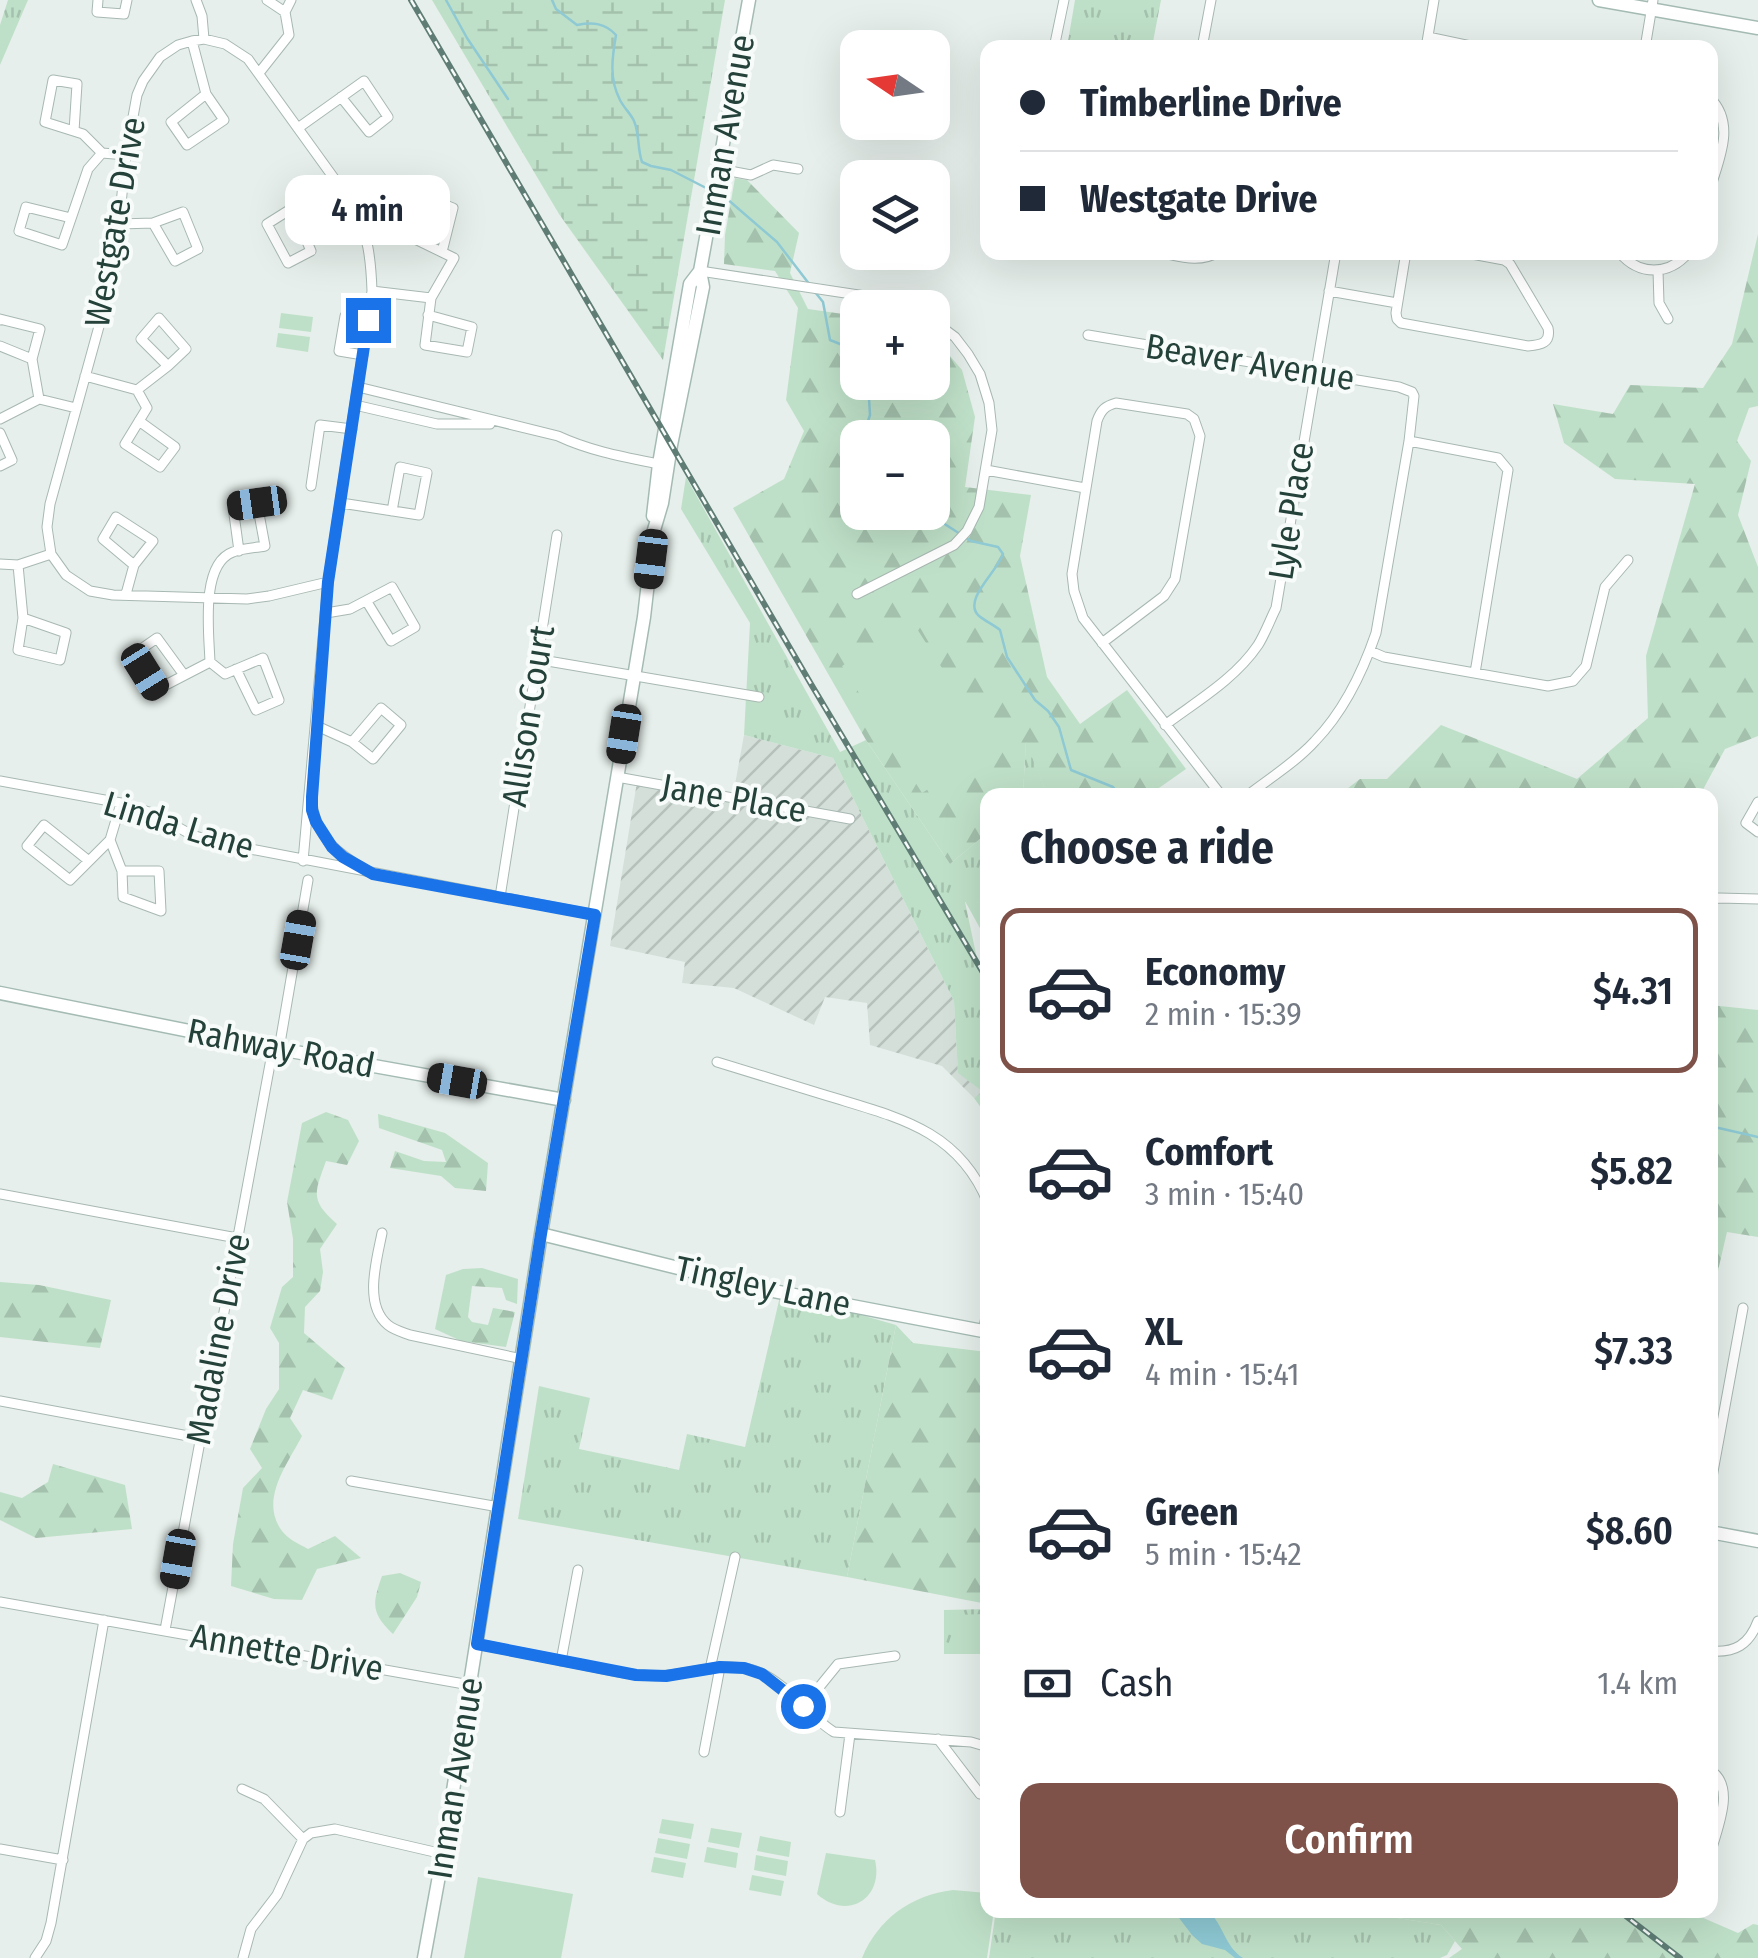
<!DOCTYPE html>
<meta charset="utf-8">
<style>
body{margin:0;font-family:"Fira Sans Condensed",sans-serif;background:#f2f2f3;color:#1f2937;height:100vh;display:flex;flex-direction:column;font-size:38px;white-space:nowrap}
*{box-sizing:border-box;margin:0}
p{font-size:32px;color:#747a83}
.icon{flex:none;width:55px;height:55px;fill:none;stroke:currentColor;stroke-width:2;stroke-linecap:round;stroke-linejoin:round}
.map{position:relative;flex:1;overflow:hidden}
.sheet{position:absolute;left:980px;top:788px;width:738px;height:1130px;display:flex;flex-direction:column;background:#fff;border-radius:20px;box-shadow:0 10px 40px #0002}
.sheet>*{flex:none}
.top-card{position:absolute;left:980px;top:40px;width:738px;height:220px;border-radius:20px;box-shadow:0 10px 40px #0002;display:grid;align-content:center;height:220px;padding:0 40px;background:#fff}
.needle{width:65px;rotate:283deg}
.tools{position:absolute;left:840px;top:30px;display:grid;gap:20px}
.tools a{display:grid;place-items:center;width:110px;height:110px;border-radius:20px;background:#fff;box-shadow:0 10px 40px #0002;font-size:50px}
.end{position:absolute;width:45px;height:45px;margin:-22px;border:12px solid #1a73e8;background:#fff;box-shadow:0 0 0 5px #fff}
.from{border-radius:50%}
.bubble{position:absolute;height:70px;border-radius:20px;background:#fff;box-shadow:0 10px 40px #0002;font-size:32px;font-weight:600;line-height:70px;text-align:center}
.car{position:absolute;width:30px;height:60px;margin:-30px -15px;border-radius:12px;box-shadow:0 0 8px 2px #0007;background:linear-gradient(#222 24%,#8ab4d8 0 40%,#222 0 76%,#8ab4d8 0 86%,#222 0)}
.top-card b{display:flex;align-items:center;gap:35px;height:95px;font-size:38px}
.top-card b+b{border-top:2px solid #e0e1e3}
.top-card i{width:25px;height:25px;background:#1f2937}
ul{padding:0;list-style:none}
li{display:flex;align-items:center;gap:30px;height:165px;margin:0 20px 15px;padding:0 20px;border:5px solid transparent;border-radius:20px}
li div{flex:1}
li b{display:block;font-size:38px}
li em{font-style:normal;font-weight:600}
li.selected{border-color:#7f5249}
li>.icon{width:90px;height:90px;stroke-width:1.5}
h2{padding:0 40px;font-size:45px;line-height:120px}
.pay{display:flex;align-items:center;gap:25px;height:110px;padding:0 40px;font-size:38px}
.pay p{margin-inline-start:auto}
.cta{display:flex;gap:20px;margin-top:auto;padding:20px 40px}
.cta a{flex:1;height:115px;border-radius:20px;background:#7f5249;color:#fff;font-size:40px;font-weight:600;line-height:115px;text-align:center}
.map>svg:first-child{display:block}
.industrial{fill:url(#industrial-furrows)}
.grass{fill:url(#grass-tufts)}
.forest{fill:url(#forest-firs);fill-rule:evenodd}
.wetland{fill:url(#wetland-marsh)}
.pitch{fill:#bfe0c8}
.water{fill:#8ec9d4}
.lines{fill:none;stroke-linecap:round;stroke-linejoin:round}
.stream{stroke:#8ec9d4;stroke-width:2.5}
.street-casing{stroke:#a8b8b2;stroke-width:11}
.secondary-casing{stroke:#a4bbb3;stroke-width:15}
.street{stroke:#fff;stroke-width:9}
.secondary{stroke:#fff;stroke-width:12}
.rail-casing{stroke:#5f7d75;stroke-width:6}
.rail{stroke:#f7fbf9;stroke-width:2.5;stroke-dasharray:8;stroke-linecap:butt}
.route{stroke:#1a73e8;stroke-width:12}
.labels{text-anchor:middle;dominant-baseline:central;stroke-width:8;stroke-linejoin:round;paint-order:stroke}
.street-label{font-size:35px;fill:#24423a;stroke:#f7fbf9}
</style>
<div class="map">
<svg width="1758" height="1958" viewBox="0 0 1758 1958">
<defs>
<pattern id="industrial-furrows" width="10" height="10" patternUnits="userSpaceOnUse" patternTransform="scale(2.5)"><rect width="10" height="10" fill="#d4dfda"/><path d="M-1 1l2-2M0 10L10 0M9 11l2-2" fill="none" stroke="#b6c1bc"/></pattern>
<pattern id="grass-tufts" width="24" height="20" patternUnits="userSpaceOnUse" patternTransform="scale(2.5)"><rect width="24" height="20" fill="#bfe0c8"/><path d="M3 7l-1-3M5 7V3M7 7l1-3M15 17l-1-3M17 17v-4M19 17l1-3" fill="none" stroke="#a4c1ad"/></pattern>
<pattern id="forest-firs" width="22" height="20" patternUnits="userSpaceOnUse" patternTransform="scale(2.5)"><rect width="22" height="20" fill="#bfe0c8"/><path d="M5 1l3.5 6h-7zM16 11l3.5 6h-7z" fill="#a4c1ad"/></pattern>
<pattern id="wetland-marsh" width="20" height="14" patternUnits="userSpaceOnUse" patternTransform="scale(2.5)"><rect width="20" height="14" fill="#bfe0c8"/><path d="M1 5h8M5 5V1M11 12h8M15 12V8" fill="none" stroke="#a4c1ad"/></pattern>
</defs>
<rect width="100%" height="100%" fill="#e6efeb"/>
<path class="industrial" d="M744 735 833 758 954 1001 958 1072 984 1093 974 1098 942 1066 870 1045 867 1003 825 997 814 1025 734 988 682 983 685 962 610 946 637 782 732 801Z"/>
<path class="grass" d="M8 0H28L0 65V25Z
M1075 0H1161L1152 47H1067Z
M686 477 840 752 866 740 950 864 987 833V903L965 902 987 1006V1116L974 1098 983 1092 958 1073 954 1001 833 758 744 735 750 623 681 509Z
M1026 739 1047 795H1023Z
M781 1292 896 1325 847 1577 518 1519 539 1386 590 1398 579 1449 679 1470 687 1434 745 1447Z
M987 1609V1654H944V1610Z
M996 1910H1348L1441 1925 1455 1941 1447 1955 1440 1958H989Z"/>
<path class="forest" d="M735 178 747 180 799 233 790 273 808 309 857 316 858 382H932L933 336 962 370 975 417 965 487 1031 495 1020 556 1047 677 1080 724 1127 690 1186 769 1149 795H1047L1026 742 1023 795H988L987 833 950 864 866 740 733 508 784 479 804 431 786 400 798 308 775 271 724 264 725 235ZM858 438H932V512H858Z
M1758 234V406L1749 408 1737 441 1751 461 1738 515 1758 567V736L1725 749 1700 795H1486L1451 788 1443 795H1339L1360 779H1387L1441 725 1577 779 1648 718 1646 656 1695 484 1615 479 1564 443 1553 404 1613 414 1630 385 1703 388 1732 344Z
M965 901 987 903V941Z
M1710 1005 1758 1010V1237L1727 1232 1714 1288H1710Z
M326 1112 348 1120 359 1141 347 1165 326 1161C315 1192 309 1200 337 1224L320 1249 323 1272 320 1291 305 1307 304 1333 345 1368 332 1400 303 1390 290 1418 302 1436C287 1465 259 1500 282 1531 288 1539 299 1544 308 1549L335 1536 361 1558 317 1569 302 1600 274 1599 231 1586 233 1544 243 1488 262 1468 250 1449 266 1409 279 1389V1343L270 1328 282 1287 293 1277V1239L287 1202 302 1123Z
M378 1114 445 1133 488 1163 486 1191 455 1188 441 1176 390 1168 395 1151 424 1161 446 1162 442 1150 379 1128Z
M482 1268 518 1279 517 1304 506 1300 502 1288 472 1286 468 1317 472 1322 488 1325 493 1308 515 1312 506 1347 461 1341 435 1329 446 1275 463 1269Z
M0 1282 39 1285 111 1300 100 1348 0 1337Z
M896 1325 913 1343 987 1352V1604L847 1577Z
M53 1464 125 1485 132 1529 36 1538 0 1520V1492L22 1498 48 1482Z
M400 1573 421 1582 417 1597 393 1634C371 1613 372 1604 382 1576Z
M1348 1910H1685L1738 1933 1753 1924 1758 1925V1958H1449L1462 1949 1441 1925Z"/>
<path class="wetland" d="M432 0H725L663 360 559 214Z"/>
<path class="pitch" d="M281 313 313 317 311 332 279 328Z
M278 333 310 337 308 352 276 347Z
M912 621 993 748 922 793 842 666Z
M985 1614V1629L953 1630V1615Z
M953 1634H985V1649H953Z
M662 1819 694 1824 691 1839 659 1833Z
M711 1828 742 1833 739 1848 708 1842Z
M760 1836 791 1842 789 1857 757 1851Z
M658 1838 690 1844 687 1859 655 1853Z
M707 1847 738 1853 736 1868 704 1862Z
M826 1853 875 1860C884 1899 847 1921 817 1894Z
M756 1855 788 1861 786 1876 754 1870Z
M654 1857 686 1863 683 1878 651 1872Z
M752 1875 784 1881 781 1896 749 1890Z
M478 1877 573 1894 561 1958H464Z
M953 1890 987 1893 988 1910H994L987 1958H862C878 1919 911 1895 953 1890Z"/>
<path class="water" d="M1173 1910H1207C1224 1924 1224 1946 1243 1958H1235L1225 1950 1202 1944 1192 1935Z"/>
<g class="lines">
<path class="stream" d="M446 0 467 38 508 99
M552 0 556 9 577 25C593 22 605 23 616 35 612 58 609 79 620 100 624 108 631 114 634 121 640 135 637 148 642 162L651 166 671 170 710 190
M717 194 726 198 777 242 810 285
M815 292 823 302 830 340 850 348 858 354
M867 438 866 427 870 415 868 382
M932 467 936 471V477L932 478
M932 505 940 521 971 541 998 547 1003 554C998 571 963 599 978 615 983 620 994 625 1000 630L1007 657 1035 700 1048 711 1059 727 1071 770 1113 787 1120 795
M1710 1126 1758 1137"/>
<defs>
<path id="street" d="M98 0 97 12 124 14 127 0
M196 0 202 16 204 39
M267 0 285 12
M1428 37 1480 48
M192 41 206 94 171 122 187 145 224 120 206 94
M1054 48 1064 0
M1202 48 1211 0
M1426 48 1434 0
M1645 48 1653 0
M259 73 289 35 285 12 291 0
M1710 98C1736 124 1719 159 1710 189
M298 128 364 81 388 117 369 132 341 97
M74 131 77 84 53 80 45 122 83 134 102 153 126 155
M719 169 751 175 773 165 798 169
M293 209 311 251 288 263 267 224 337 180
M71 218 26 207 19 231 62 245 88 169 102 153
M120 224 153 223 175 261 198 249 183 212 153 223
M1157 252C1179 256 1199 264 1218 252
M1406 252 1396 313 1397 319 1401 323 1528 346C1541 345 1551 343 1548 328L1510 264 1504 260 1461 252
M1619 252C1639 276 1669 276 1689 252
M700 271 885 299 909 308
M1658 271 1659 303 1668 319
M372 291 431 298 425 345 467 352 472 327 428 315
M1329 291 1397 303
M431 298 454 258 415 239 433 200 453 208 442 252
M0 320V319L40 329 32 359 39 399
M1088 335 1399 387 1412 392 1414 396 1409 441 1376 633C1363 671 1343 712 1315 741 1296 762 1270 778 1248 795
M0 346 32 359
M363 355 339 351 345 316 368 320
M85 376 137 390 147 408 125 444 160 467 175 447 139 421
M358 387 558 436C590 451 624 457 659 464
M137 390 168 366 141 339 159 318 186 349 168 366
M355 405 437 424H490
M0 419 39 399 76 408
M0 433 12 460 0 466
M1409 441 1498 458 1508 470 1475 673
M986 470 1085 488
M311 486 320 425 352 429
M341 503 419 515 427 473 400 467 392 511
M0 564 18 565
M126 594 134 565 153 541 116 517 103 539 134 565
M857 594 954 545 967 531 979 507 992 430 989 403 980 374 968 354 955 337 932 320
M326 613 350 609 392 587 415 627 391 641 367 602
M23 618 66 633 60 660 18 650 23 618 18 565 51 554
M1102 643 1164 596 1175 579 1200 436 1194 419 1187 414 1116 403C1105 406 1101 410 1097 421L1072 574 1074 591 1083 618 1221 795
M1370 651 1384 657 1548 686 1573 681 1586 666 1605 587 1628 560
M536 659 759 697
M210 662 225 674 263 658 279 700 256 710 236 669
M184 675 157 638 134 654 156 690 210 662C209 633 200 564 233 552 243 548 255 548 265 546L257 503 233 507 239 551
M1165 725C1197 701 1235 679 1258 645 1265 634 1270 620 1276 608L1336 252
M317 726 352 742 373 759 401 725 381 708 352 742
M617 777 850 819
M0 781 121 803 152 813 192 835 219 843 595 915
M1758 802 1746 823 1758 832
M312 804C317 838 338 854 366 870
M110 840 122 871H159L161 911 123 897 122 871
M89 861 44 825 27 846 70 880 110 840 121 803
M303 861 328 582 372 291C371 260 368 234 354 206L248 59 225 44 204 39 192 41 178 45 160 57 143 81 137 95 126 155 114 272 50 504 47 527 51 554 66 575 90 591 113 595 247 599 269 596 328 582
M500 897 557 535
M1710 900 1719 898 1758 899
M279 1049 308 880
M717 1062C754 1073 791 1085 828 1096 896 1117 958 1129 988 1203
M0 1194 237 1238
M382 1233C377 1259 363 1305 388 1325 394 1330 402 1332 410 1335L522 1359
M983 1331 988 1308
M0 1401 199 1438
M351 1481 499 1507
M1710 1488 1743 1308
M0 1602 470 1685
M165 1630 273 1048
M477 1644C513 1651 549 1658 584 1665 612 1671 640 1678 669 1675 699 1672 732 1660 761 1673 789 1686 808 1716 834 1732L971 1742 988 1747
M1710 1651C1735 1653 1749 1645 1758 1621
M561 1661 578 1570
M710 1669 735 1557
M803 1707 838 1664 895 1656
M938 1739 980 1794 988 1788
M704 1752 720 1667
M1710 1770C1737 1787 1716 1830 1710 1855
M242 1789 264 1799 303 1839
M840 1812 850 1734
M0 1849 63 1860
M35 1958 46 1941 51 1923 104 1620
M243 1958 251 1929 277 1895 303 1839 311 1833 335 1829 443 1854"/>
<path id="secondary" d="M1599 0 1758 28
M653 516 659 464 690 284 700 271
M0 993 279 1049 564 1100
M541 1234 763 1289 988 1332
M1710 1532 1758 1541
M424 1958 443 1854 541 1234 644 617 654 530 662 503 671 445 703 287 700 271 749 0"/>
</defs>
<use href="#street" class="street-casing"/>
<use href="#secondary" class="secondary-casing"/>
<use href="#street" class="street"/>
<use href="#secondary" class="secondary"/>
<defs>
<path id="rail" d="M411 0 811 684 988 981
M1618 1910 1680 1958"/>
</defs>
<use href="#rail" class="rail-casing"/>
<use href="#rail" class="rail"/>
</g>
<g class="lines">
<path class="route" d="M368 320 328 582 312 797V810L316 822 332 847 343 857 373 874 595 915 541 1234 477 1644 636 1675 666 1676 720 1667 744 1668 762 1674 803 1706"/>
</g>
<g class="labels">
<g class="street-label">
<text transform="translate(725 135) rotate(-80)">Inman Avenue</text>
<text transform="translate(115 222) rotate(-80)">Westgate Drive</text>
<text transform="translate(1250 362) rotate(9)">Beaver Avenue</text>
<text transform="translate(1291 511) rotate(-81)">Lyle Place</text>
<text transform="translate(528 716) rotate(-81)">Allison Court</text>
<text transform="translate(734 798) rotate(10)">Jane Place</text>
<text transform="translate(179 825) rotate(17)">Linda Lane</text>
<text transform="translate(281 1048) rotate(11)">Rahway Road</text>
<text transform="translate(763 1286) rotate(12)">Tingley Lane</text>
<text transform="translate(218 1339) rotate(-79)">Madaline Drive</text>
<text transform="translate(287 1652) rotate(10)">Annette Drive</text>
<text transform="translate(455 1778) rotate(-81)">Inman Avenue</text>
</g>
</g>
</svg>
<div class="tools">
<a><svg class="needle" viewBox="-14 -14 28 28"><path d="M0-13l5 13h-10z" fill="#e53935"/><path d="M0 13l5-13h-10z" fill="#747a83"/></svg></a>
<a><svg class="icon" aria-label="layers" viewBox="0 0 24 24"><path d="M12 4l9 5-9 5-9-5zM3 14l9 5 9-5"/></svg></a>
<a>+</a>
<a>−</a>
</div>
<i class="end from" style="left:803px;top:1706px"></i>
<i class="end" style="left:368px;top:320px"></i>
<div class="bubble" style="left:285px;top:175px;width:165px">4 min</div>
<i class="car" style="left:257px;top:503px;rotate:262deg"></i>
<i class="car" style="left:651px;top:559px;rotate:187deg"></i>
<i class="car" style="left:145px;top:672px;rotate:148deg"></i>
<i class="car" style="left:624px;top:734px;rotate:189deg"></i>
<i class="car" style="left:298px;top:940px;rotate:10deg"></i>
<i class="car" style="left:457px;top:1081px;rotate:280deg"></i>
<i class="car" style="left:178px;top:1559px;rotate:190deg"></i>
<div class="top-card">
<b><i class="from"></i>Timberline Drive</b>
<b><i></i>Westgate Drive</b>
</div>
<section class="sheet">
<h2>Choose a ride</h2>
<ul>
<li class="selected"><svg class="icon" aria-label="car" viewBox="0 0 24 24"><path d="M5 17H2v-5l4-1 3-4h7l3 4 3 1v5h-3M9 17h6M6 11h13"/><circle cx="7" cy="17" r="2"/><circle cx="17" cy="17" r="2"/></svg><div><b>Economy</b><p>2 min · 15:39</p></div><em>$4.31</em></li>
<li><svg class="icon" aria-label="car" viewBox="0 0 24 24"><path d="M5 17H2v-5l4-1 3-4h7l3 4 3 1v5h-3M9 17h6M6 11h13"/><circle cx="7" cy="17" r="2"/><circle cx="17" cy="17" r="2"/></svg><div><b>Comfort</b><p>3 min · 15:40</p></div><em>$5.82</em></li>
<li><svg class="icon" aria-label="car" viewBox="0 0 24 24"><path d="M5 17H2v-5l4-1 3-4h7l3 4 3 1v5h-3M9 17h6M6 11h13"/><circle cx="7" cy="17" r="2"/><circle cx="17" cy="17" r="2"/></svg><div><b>XL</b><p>4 min · 15:41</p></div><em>$7.33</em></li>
<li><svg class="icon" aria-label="car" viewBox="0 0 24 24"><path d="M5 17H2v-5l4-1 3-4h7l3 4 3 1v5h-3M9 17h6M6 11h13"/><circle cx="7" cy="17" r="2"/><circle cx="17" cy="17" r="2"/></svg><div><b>Green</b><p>5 min · 15:42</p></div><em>$8.60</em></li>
</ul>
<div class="pay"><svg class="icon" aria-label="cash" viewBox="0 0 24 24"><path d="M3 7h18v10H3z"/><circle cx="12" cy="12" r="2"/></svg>Cash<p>1.4 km</p></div>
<div class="cta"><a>Confirm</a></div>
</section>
</div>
